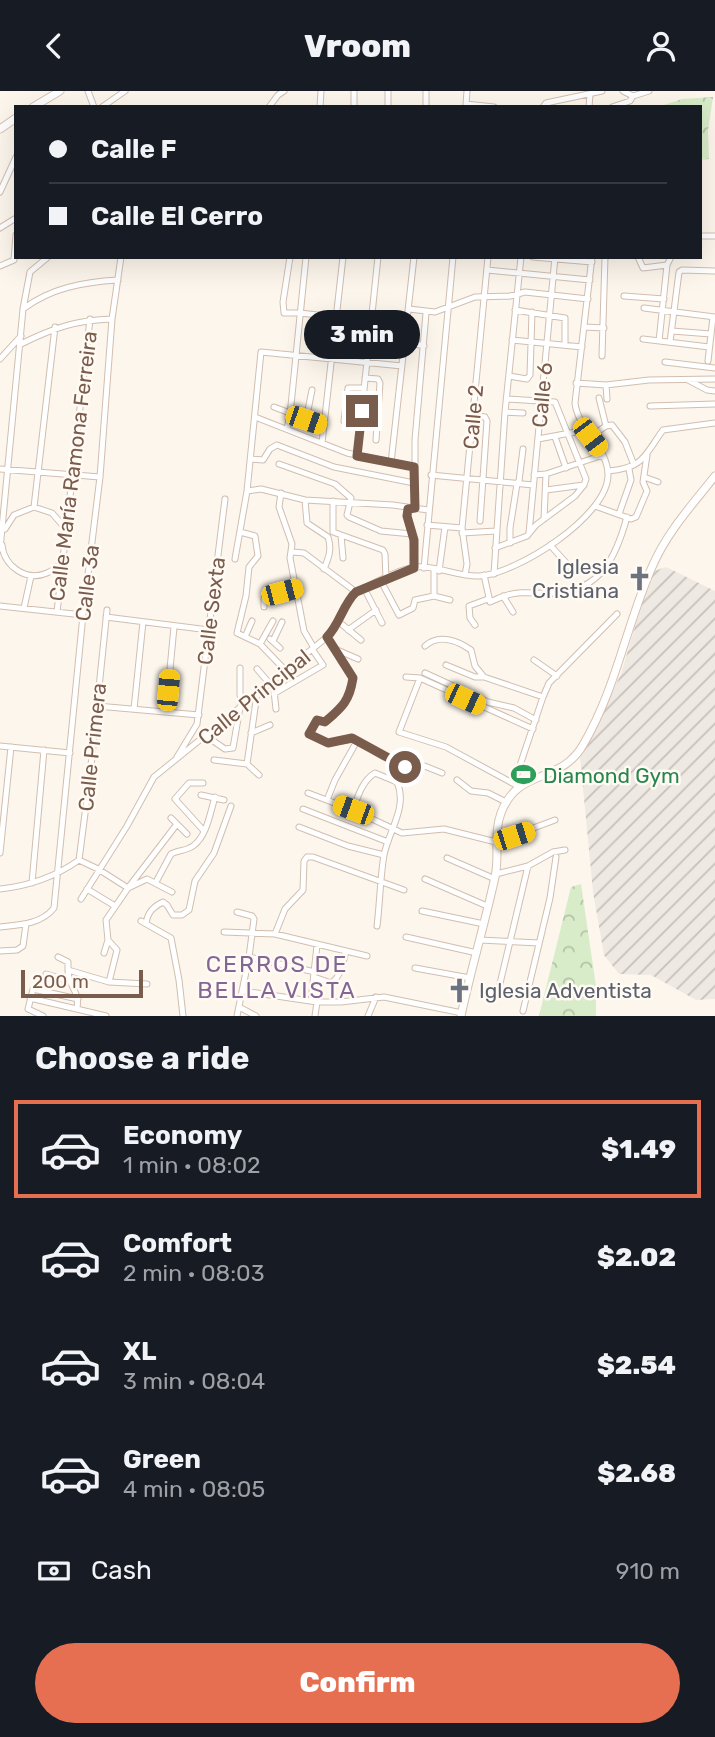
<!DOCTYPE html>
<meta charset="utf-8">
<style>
body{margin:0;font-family:Rubik,sans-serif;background:#242831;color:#f1f3f6;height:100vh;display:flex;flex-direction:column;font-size:26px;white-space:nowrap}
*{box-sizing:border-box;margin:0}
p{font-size:23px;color:#9ea1a6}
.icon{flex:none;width:38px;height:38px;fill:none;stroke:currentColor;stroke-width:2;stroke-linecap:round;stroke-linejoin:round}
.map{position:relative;height:925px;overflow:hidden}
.side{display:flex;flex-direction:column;background:#171b24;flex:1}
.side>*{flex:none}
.guide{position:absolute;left:14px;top:14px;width:688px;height:154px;border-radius:0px;box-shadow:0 7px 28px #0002;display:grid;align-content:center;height:154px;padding:0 35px;background:#171b24}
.scale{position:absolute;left:21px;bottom:18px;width:122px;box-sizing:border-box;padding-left:7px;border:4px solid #7a5c4d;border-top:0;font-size:19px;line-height:24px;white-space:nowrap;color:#7a5c4d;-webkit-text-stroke:5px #fffaf3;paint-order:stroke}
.end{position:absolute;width:32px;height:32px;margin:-16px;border:9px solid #7a5c4d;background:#fff;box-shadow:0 0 0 4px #fff}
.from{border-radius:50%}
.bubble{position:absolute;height:49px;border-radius:24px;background:#171b24;box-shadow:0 7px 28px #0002;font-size:23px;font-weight:800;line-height:49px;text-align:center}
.car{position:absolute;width:21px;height:42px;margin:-21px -10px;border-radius:9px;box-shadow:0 0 5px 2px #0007;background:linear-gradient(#f5c518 24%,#345 0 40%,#f5c518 0 76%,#345 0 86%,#f5c518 0)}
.guide b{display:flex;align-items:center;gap:24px;height:66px;font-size:26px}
.guide b+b{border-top:2px solid #363941}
.guide i{width:18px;height:18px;background:#f1f3f6}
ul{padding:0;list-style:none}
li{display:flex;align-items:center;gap:21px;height:98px;margin:0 14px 10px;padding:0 21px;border:4px solid transparent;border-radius:0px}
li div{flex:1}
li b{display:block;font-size:26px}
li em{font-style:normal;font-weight:800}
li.active{border-color:#e76f51}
li>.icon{width:63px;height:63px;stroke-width:1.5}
h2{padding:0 35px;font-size:32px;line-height:84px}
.pay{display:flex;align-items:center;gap:18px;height:77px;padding:0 35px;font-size:26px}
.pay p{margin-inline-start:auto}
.action{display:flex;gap:14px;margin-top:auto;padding:14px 35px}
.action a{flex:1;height:80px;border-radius:42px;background:#e76f51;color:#fff;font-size:28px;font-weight:800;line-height:80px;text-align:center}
header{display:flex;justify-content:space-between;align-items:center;height:91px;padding:0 35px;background:#171b24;font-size:32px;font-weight:800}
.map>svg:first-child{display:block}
.industrial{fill:url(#industrial-furrows)}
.forest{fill:url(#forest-crowns)}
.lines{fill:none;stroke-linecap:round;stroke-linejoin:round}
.street-casing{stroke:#d1beb0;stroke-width:7}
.secondary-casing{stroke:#d6c0b0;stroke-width:9}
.street{stroke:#fff;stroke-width:5}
.secondary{stroke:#fff;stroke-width:7}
.route{stroke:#7a5c4d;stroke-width:9}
.labels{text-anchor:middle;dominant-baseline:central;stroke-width:5;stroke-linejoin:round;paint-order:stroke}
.street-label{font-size:21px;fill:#7a5c4d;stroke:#fffaf3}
.worship-label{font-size:21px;fill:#5b616d;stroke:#fffaf3;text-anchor:end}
.leisure-label{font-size:21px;fill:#27864d;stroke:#fffaf3;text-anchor:start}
.neighbourhood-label{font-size:23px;letter-spacing:2px;fill:#846695;stroke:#fffaf3}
</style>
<header><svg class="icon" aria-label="back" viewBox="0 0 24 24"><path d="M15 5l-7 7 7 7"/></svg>Vroom<svg class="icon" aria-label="person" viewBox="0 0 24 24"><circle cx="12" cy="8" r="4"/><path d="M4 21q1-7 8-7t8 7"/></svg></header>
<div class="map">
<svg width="715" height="925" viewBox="0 0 715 925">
<defs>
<pattern id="industrial-furrows" width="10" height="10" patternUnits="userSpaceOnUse" patternTransform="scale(1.75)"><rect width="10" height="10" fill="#efe9e4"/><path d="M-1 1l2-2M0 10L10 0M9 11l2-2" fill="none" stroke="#c7c0bb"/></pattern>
<pattern id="forest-crowns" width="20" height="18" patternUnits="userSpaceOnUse" patternTransform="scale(1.75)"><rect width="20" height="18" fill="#d8ecc9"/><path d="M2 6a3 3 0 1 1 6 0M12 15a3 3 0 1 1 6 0" fill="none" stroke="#b4c2a5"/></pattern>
</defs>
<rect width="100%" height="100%" fill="#fdf6ec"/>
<path class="industrial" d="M666 476 715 500V908L696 909 651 884 619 883 604 864 593 801 580 666 621 583 651 481Z"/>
<path class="forest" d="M713 6 708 40 709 68 700 69V16H658L682 8Z
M581 793 596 895V925H539L571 796Z"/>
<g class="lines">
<defs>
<path id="street" d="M88 0 94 16
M426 0V16
M623 0 633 5
M466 13 494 16
M466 14 467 0
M102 16 125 0
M269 16 278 4 284 0
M320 16 321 0
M354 16V0
M388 16V0
M543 16 546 12 602 0
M589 16 590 3
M612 16 630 10 633 5 649 0
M0 101 16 66
M0 137 16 127
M700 145H715
M290 166 283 211 284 222H300L326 225 370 242 424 255
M533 166 592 171
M638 166 643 177 667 174
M0 175 14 169 16 144
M487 179 590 189
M624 205 664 208
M644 217 715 226
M23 218C51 197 83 191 118 189
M409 218 435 221 475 206 510 205 525 201 588 208
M515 219 565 227V254
M585 236 604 237
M672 240 711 243
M643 248 709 256
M512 249 582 256
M659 250 667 174 671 166
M670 251 679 181 682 179 715 180
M21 253C53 237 77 229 112 228
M602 265 605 166
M0 268 21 245
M708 270 713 226
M665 271 715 277
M509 285 527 288 530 284 532 221
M365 287 378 288 380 292 376 349
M688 289 707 299 715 300
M576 292 606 294 649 289 715 288
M606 294 607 308
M599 307 606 335 612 334 625 351 634 374
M650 315 715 313
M274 316 324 335
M505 321 523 322
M473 324 485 326 487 330 480 430
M255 326 347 362 414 376
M306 329 312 299
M344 330 348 297H364
M287 338 290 324 306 166
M555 346 566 377
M590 346 606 335
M538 348 586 339
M322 352 343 166
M357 365 378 166
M251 368 263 369 270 358 277 354 334 376 414 392
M391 372 414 166
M279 373 335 393 351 407 347 424 349 426 381 440 412 443
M0 378 100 386
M608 380C644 377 644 365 663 339L715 332
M431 384 533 394
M534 384 546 383 603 364
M644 386 658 391
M546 399 584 394
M247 400 261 398 305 409 393 414 428 419
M281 402 279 416 292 453 290 467 304 540 314 557
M305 409 307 432 328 446C332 458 329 466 324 478
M333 410V441L383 459 385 463 386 488
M595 415 631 428 636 426 647 400 643 391 647 364
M34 416 55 236
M415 417V349L426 222
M408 418 407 425 413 449 414 477
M619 423 631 389 629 378
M544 428 546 383
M427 434 462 437
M5 438 14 424 34 416 52 422 65 437
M240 441 255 445 258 465 249 476 246 505 237 542 260 553 286 580
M462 442 496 440
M529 442 555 166
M341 444 343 467
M510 452V437L517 393 519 390 523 358
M2 454C4 475 26 491 47 482 52 480 57 476 61 473
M550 454 569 475
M495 457 527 445 536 434 575 405 584 394 586 388 555 311 507 308
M0 458 23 218 30 181 48 166
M293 461 304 462 356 501
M235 468 247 400 261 261 402 275
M424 477 453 166
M434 478V505
M439 480 445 436
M494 483 505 321 521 166
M465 484 467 473 462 437 488 166
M484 484 490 511C495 509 500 506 505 505 520 499 538 503 554 502 601 500 616 466 627 426
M381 490 399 524 413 517 415 509 434 505 450 509
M364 497 382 532
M503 505 513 521
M0 515 83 524
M264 516V507L268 505 296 497
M24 517 31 485
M57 521 90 228
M106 526 209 539
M339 531 361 549
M475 534 470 527 469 515 488 508
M348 539 376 519
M245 546 252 530
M327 546 351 583C358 604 339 620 323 631L316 629 309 643 328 652 354 648 382 665 405 675V683L397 691
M270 548 280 557
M273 550 282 531
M260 553 273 530
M425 555C439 542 458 550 471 559L475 575 484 586 543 606
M335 558 358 568
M534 569 557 585
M446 574 475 586H484
M240 577V604L243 614
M257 578 270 593
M425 582 488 611 514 617 536 629
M406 586 420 587 533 638
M420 587 399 641 446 656 516 694
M273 591 276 618
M275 602 323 574 312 558
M257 603 247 673 259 684
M97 615 199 624
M134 618 143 531
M166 620 174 536
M251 642 270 634
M206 645 225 658 233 657 240 616
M0 655 70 662
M177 666 197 633 225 408
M214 669 247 673
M406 677H411L417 672 442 682
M457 689 471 700 488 702 506 711
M203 692H189L175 708 204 740
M514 692 543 606 549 592 617 523
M308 702 353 719 402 742 444 738 496 751 555 729
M201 704 224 709
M327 709 335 689 357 650
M303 718 388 751
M353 719C358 705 362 690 375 682L397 691C408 716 389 739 384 764 380 787 380 812 377 835
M171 727 187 743
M299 736 348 755 384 764
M0 762 11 656
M447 767 495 788
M79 769 98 778 128 797 177 733
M496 783 528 775 553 761 565 759
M425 788 487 815
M156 791 171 763C178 759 186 760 193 755 207 745 210 722 215 706
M32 792 44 659
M0 798C29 795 55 786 79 769L90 684 107 519
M87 798 115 815
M81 808 127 735 154 686 327 546C340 533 343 513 356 501 373 493 396 479 415 476 436 474 458 486 479 485 517 483 608 425 608 384 608 356 578 339 575 312L592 166
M422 820 484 833
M237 821 252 825 254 828 249 866 237 925
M141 830 171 847 179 889 183 925
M146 832C148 821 153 816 163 811L167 814 173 824H182L189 819 195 790 214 762 231 715
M0 836C19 834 42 833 54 817L83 524 100 386 112 228 121 166
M224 841 275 843 367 865
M275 843 285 818 303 799 304 770 307 766H313L404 799
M406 846 477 862
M480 849 539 852
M0 860 17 859 23 855 26 833
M104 862 108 849
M58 866 68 871V879
M249 866 315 881
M415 877 470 887
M46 883 69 890
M314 886 331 892C341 886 343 871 346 860
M109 891 117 859 108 849 106 829 128 797 147 788 172 801
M243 900 317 911H341L384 906 462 922
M497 905 528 775
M30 907 106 925
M311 910 317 854
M239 916 256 925
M77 917C80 899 68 896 68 879L109 891 147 893
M523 920 550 807 556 766
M43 925 28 918 33 898 78 908
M315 925 317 911
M368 925 376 906"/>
<path id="secondary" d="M33 16 60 0
M0 38 16 27
M461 925C471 878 485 832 495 786 500 764 493 743 501 722 518 676 560 694 583 654 616 598 626 535 652 476 667 441 692 414 715 385"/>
</defs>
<use href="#street" class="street-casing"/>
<use href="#secondary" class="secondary-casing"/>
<use href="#street" class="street"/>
<use href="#secondary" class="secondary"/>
</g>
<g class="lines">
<path class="route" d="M362 320 357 365 414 376 415 417 408 418 407 425 414 449V477L356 501C343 513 340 533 327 546L353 587C349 611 342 616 325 631L317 629 309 643 328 652 352 647 405 676"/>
</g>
<defs>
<symbol id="church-bare" viewBox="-9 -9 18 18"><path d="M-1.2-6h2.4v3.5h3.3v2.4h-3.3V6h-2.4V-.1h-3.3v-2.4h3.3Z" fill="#6b7280" stroke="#fffaf3" stroke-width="2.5" paint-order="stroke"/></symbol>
<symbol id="stadium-bare" viewBox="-9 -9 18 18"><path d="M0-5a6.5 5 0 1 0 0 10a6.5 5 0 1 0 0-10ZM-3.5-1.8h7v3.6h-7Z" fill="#2e9e5b" stroke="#fffaf3" stroke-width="2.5" paint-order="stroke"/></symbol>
</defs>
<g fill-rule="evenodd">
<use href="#church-bare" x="622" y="470" width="35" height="35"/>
<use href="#stadium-bare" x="506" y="666" width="35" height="35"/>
<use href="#church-bare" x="442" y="882" width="35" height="35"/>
</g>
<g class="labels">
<g class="street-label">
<text transform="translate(542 304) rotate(-85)">Calle 6</text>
<text transform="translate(473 326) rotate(-85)">Calle 2</text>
<text transform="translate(73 375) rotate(-83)">Calle María Ramona Ferreira</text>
<text transform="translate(87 492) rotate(-83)">Calle 3a</text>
<text transform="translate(211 520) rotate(-83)">Calle Sexta</text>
<text transform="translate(254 606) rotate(-39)">Calle Principal</text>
<text transform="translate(92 656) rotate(-84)">Calle Primera</text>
</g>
<g class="worship-label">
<text x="619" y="475">Iglesia<tspan x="619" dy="24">Cristiana</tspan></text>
<text x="479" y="899" text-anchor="start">Iglesia Adventista</text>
</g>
<g class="leisure-label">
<text x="543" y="684">Diamond Gym</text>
</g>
<g class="neighbourhood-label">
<text x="277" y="873">CERROS DE<tspan x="277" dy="26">BELLA VISTA</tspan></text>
</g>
</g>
</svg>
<div class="scale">200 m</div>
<i class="end from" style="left:405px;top:676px"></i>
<i class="end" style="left:362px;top:320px"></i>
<div class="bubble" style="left:304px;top:219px;width:116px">3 min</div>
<i class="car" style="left:306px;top:329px;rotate:109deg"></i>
<i class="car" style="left:590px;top:346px;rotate:143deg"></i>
<i class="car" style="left:282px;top:501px;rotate:75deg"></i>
<i class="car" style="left:168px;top:599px;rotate:5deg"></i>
<i class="car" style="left:465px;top:608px;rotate:115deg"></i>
<i class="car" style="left:353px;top:719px;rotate:290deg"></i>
<i class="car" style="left:514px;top:745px;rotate:72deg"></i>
<div class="guide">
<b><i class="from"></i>Calle F</b>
<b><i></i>Calle El Cerro</b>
</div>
</div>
<section class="side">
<h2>Choose a ride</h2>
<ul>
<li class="active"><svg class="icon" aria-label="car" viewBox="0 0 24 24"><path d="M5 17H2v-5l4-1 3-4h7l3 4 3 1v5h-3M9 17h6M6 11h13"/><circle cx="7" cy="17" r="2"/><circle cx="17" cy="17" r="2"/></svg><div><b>Economy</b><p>1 min · 08:02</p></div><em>$1.49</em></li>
<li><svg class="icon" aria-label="car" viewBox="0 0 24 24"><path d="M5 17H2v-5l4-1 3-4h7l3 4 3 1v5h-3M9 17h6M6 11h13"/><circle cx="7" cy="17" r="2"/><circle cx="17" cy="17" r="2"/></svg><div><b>Comfort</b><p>2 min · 08:03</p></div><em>$2.02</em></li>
<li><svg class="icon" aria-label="car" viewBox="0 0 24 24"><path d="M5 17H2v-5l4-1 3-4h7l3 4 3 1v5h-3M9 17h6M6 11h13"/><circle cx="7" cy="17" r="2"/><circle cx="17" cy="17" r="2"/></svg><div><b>XL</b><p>3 min · 08:04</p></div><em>$2.54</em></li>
<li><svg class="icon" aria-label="car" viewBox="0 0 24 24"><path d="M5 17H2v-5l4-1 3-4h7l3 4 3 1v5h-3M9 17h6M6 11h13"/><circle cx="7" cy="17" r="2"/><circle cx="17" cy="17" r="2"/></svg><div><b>Green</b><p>4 min · 08:05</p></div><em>$2.68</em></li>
</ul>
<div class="pay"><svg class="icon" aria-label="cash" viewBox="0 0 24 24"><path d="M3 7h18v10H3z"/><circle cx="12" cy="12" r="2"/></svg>Cash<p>910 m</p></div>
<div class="action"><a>Confirm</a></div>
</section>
